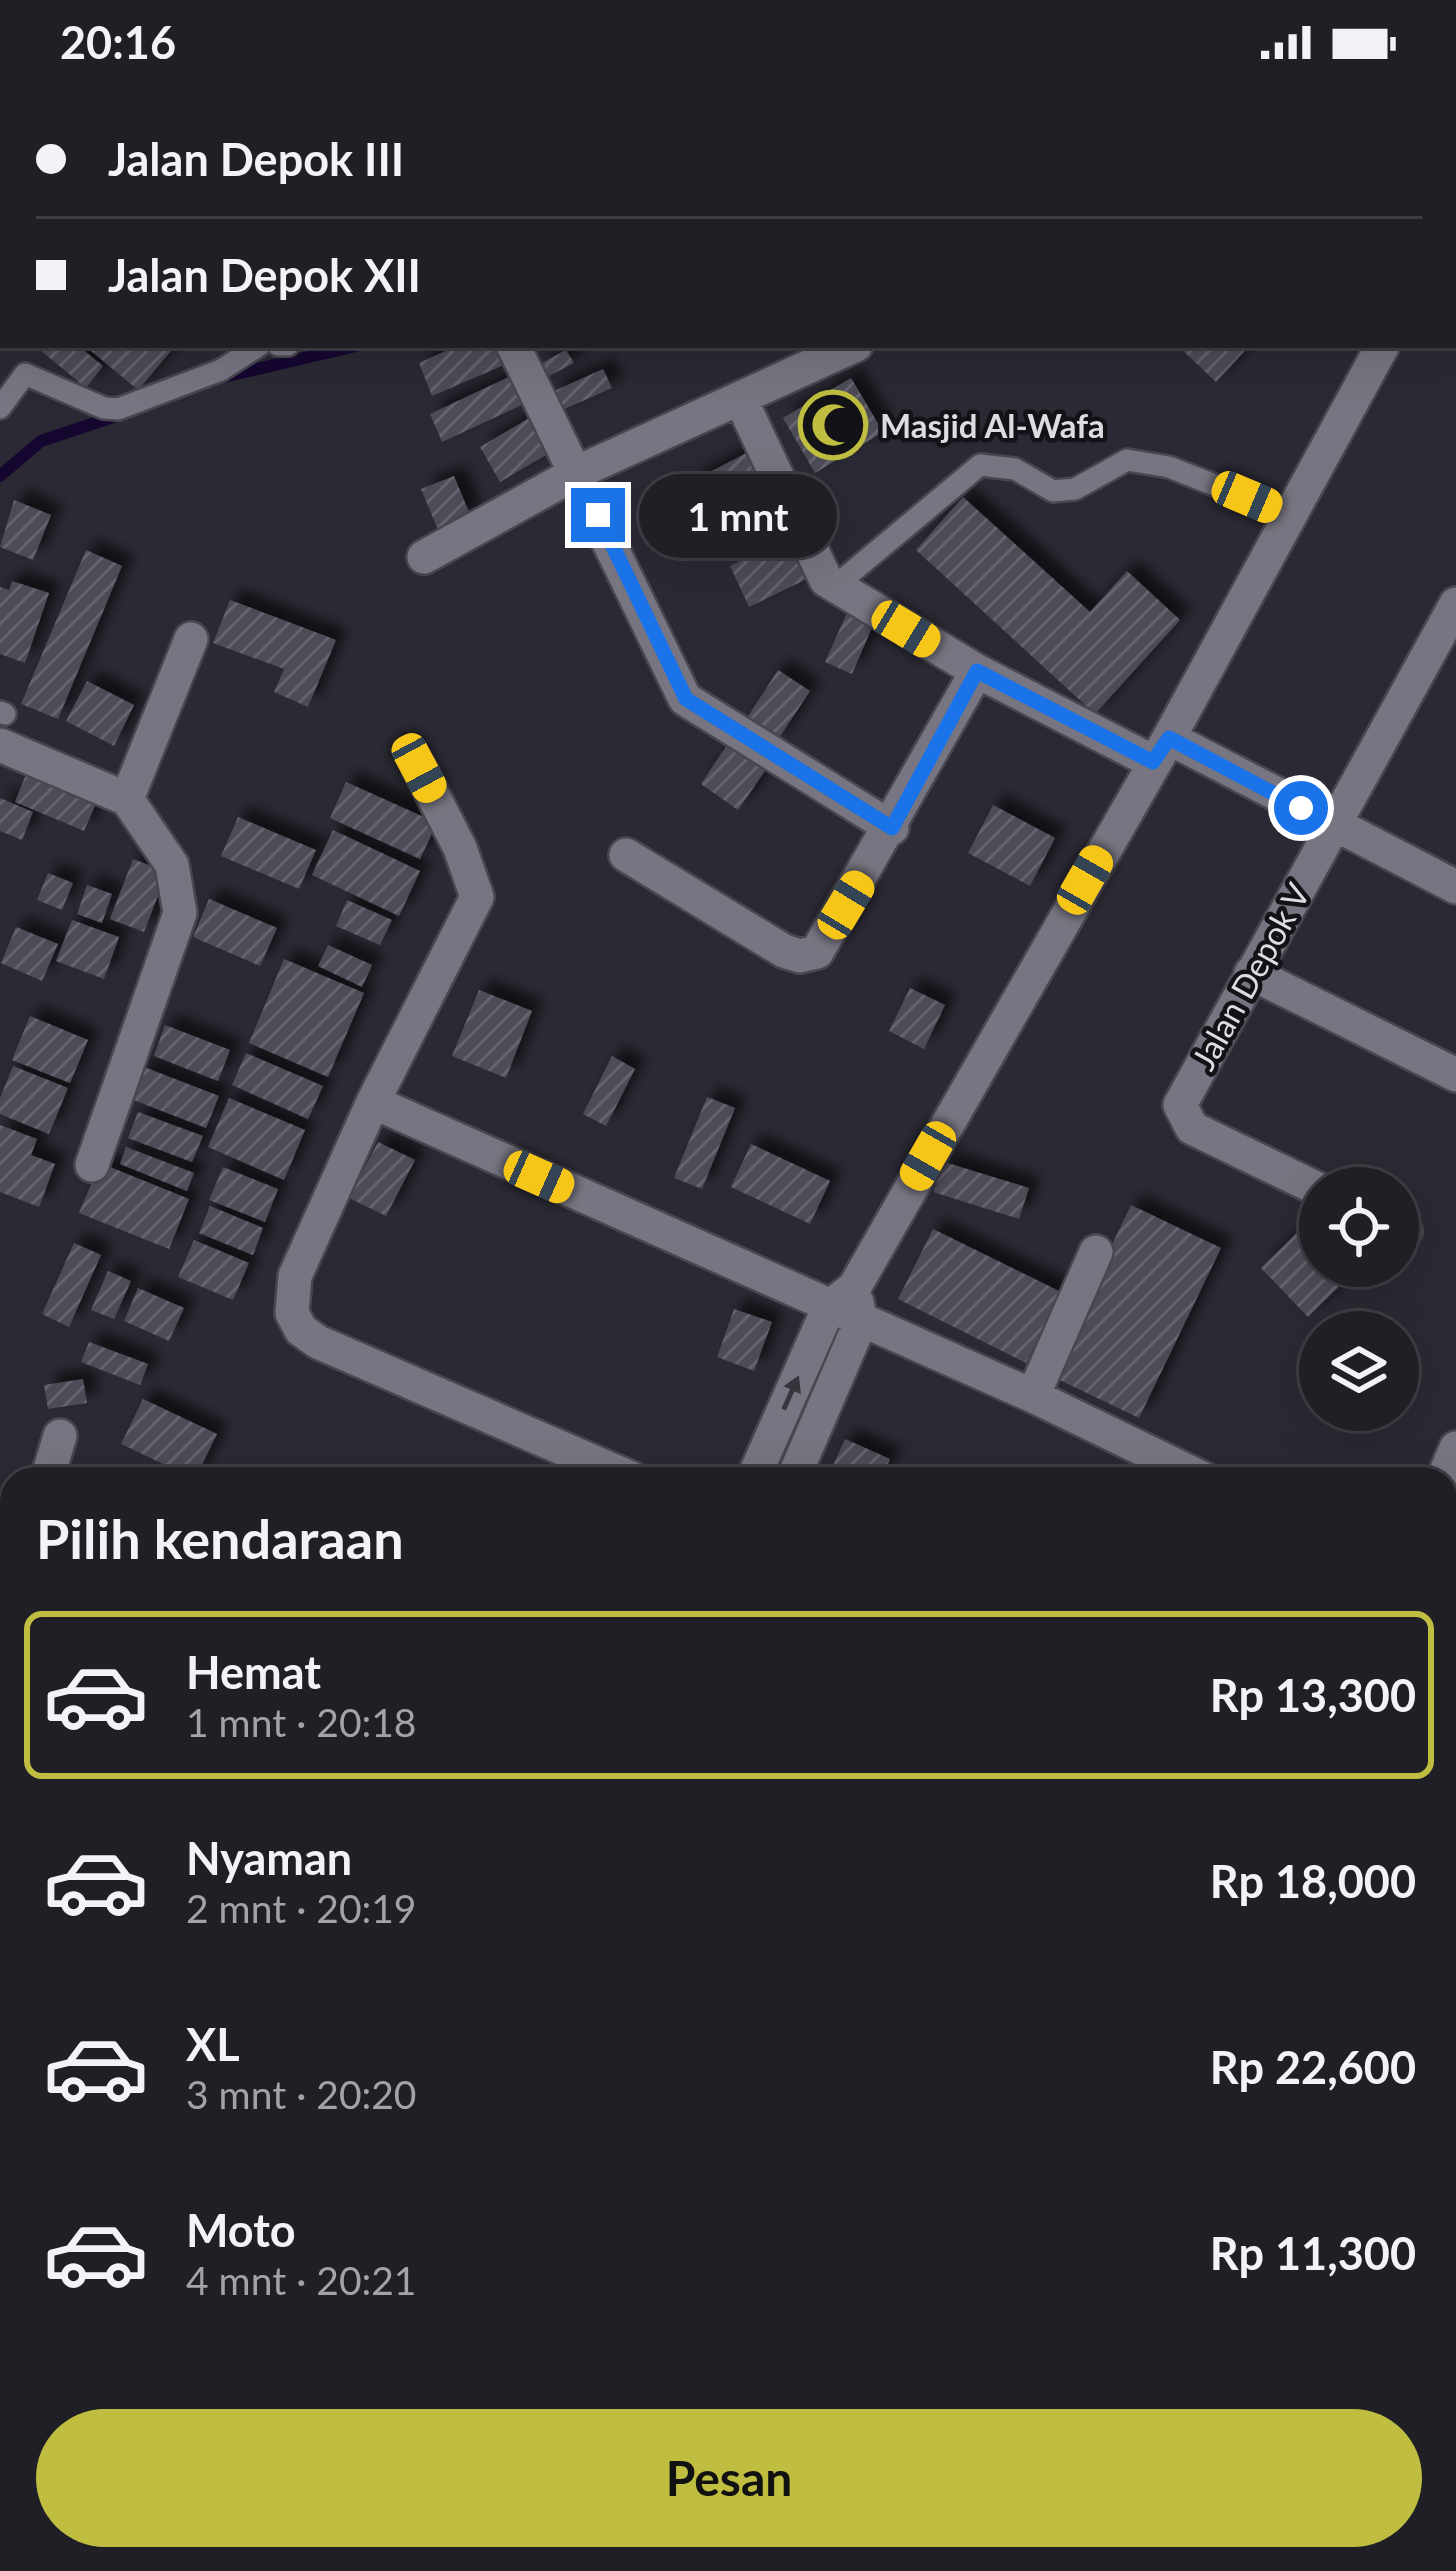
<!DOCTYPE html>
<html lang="id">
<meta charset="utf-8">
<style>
body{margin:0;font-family:Lato,sans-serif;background:#2d2c32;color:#f1f3f6;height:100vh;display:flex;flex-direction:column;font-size:45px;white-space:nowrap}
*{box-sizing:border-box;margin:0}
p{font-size:39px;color:#a2a2a7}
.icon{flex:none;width:66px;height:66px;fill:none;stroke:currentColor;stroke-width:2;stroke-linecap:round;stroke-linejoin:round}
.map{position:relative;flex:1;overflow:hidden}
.drawer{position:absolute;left:0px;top:1383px;width:1458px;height:1104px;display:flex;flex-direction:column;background:#201f26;border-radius:36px 36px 0 0;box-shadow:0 12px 48px #0002,0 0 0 3px #3d3d43}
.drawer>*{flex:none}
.banner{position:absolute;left:0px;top:0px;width:1458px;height:264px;box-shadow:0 12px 48px #0002,0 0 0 3px #3d3d43;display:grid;align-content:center;height:264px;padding:0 36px;background:#201f26}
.fabs{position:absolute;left:1299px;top:1083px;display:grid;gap:24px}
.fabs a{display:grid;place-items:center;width:120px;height:120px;border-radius:50%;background:#201f26;box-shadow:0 12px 48px #0002,0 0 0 3px #3d3d43;font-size:60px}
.end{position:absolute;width:54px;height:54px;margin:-27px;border:15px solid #1a73e8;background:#fff;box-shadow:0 0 0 6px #fff}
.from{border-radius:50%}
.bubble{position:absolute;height:84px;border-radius:42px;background:#201f26;box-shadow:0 12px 48px #0002,0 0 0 3px #3d3d43;font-size:39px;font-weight:700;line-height:84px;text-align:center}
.car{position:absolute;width:36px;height:72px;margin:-36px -18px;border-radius:15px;box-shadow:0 0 9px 3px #0007;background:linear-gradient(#f5c518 24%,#345 0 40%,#f5c518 0 76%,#345 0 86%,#f5c518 0)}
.banner b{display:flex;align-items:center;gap:42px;height:114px;font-size:45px}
.banner b+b{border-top:3px solid #3d3d43}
.banner i{width:30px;height:30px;background:#f1f3f6}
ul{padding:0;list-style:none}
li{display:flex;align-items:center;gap:36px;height:168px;margin:0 24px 18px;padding:0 12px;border:6px solid transparent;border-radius:18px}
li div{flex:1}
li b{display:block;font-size:45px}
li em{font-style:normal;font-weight:700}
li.current{border-color:#c0be40}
li>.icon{width:108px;height:108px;stroke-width:1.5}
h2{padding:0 36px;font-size:54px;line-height:144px}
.action{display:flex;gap:24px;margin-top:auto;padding:24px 36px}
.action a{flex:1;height:138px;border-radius:72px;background:#c0be40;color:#111;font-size:48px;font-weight:700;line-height:138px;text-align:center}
.status{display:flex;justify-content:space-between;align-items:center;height:84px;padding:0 60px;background:#201f26;direction:ltr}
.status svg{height:33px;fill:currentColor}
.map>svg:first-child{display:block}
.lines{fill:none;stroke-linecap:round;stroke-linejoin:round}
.stream{stroke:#150630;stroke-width:12}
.building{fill:url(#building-hatch);filter:url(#shadow)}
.service-casing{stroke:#48474f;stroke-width:26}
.minor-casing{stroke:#48474f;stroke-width:38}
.primary-casing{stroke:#48474f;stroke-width:38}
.service{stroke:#777581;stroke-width:21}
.minor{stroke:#777581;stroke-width:33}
.primary{stroke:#8e8b42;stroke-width:33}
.oneway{fill:#36353c}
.route{stroke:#1a73e8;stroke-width:15}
.labels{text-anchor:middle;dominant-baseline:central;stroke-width:9;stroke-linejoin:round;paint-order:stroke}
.poi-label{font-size:33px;font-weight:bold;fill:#dddce3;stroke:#131317;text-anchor:start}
.street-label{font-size:33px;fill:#dddce3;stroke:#131317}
</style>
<div class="status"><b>20:16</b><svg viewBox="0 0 49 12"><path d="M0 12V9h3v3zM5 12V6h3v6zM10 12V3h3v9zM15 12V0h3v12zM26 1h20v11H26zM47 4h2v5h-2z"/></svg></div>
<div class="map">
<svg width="1456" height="2487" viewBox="0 0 1456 2487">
<defs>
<pattern id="building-hatch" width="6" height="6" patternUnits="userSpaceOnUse" patternTransform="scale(3)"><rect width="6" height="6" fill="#4d4b57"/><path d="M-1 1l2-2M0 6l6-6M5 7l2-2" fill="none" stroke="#66646f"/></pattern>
<filter id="shadow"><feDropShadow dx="11" dy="-11" stdDeviation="6" flood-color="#0009"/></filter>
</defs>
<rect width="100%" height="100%" fill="#2b2933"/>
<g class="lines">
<path class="stream" d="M924 3 928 0
M223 293 360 261
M0 392 41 357 119 331"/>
</g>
<path class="building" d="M34 261H77L103 282 86 304Z
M84 261H176L138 306Z
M459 261H504L511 278 432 312 419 279Z
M1177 261H1250L1216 298Z
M566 266 574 279 547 293 540 280Z
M603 285 612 304 560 327 552 308Z
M511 292 524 320 442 358 430 330Z
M851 294 883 348 815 389 783 334Z
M531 333 551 368 500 398 480 363Z
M754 365 773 403 710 435 691 398Z
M454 392 471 433 438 446 421 405Z
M963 413 1090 528 1127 487 1180 536 1095 630 916 466Z
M14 416 51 431 33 476 0 463Z
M790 453 809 494 749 523 730 482Z
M86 466 122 482 58 635 21 620Z
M12 497 49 509 25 579 0 570V503L9 506Z
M230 516 336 556 308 623 274 608 284 585 213 559Z
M850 522 876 534 852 590 825 578Z
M778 586 810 607 775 660 743 640Z
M87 597 134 621 114 662 66 637Z
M729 658 767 684 738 726 701 700Z
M28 685 98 715 84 747 15 718Z
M346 698 437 739 420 775 330 734Z
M0 714 33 728 22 756 0 747Z
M993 721 1055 754 1030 802 968 769Z
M238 733 316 766 299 805 221 772Z
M333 746 420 787 399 832 312 791Z
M133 775 167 788 144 848 110 835Z
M48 789 73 799 62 826 37 816Z
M87 801 112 810 102 839 77 830Z
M209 815 277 844 260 882 193 853Z
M347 816 392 836 380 861 336 842Z
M72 836 119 853 104 895 56 877Z
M16 843 58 860 42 897 1 879Z
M328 861 372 881 362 903 318 882Z
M284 875 364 909 328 993 249 959Z
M910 904 945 921 924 965 889 947Z
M479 906 532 927 506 994 452 972Z
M30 932 88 956 70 999 12 976Z
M165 941 230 966 218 997 154 972Z
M246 969 323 1002 308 1035 232 1001Z
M612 972 635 985 606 1042 583 1030Z
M13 982 68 1004 49 1050 0 1030V1014Z
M144 983 219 1012 206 1044 131 1015Z
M707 1013 735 1024 702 1105 674 1094Z
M229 1014 305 1046 284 1096 208 1063Z
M138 1028 203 1052 192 1078 128 1054Z
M0 1041 37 1055 31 1071 55 1080 39 1123 0 1108Z
M378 1058 415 1076 386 1132 349 1114Z
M751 1060 830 1097 810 1140 731 1103Z
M126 1063 194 1089 187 1107 120 1080Z
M944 1078 1029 1104 1019 1135 933 1108Z
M100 1079 189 1115 169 1165 79 1129Z
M223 1083 278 1105 265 1138 209 1116Z
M1131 1121 1221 1164 1139 1334 1049 1291Z
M210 1122 263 1144 253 1171 199 1149Z
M1318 1128 1320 1182H1360L1308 1233 1261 1184Z
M933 1145 1061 1208 1026 1279 898 1215Z
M194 1156 249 1179 233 1216 178 1193Z
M74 1159 101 1171 69 1243 42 1230Z
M108 1187 131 1197 114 1235 91 1226Z
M138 1204 184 1224 169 1257 124 1237Z
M734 1225 772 1238 754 1287 717 1273Z
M89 1258 148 1280 140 1301 81 1278Z
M83 1295 87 1319 48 1325 44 1301Z
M143 1315 217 1350 195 1395 121 1360Z
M845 1355 890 1375 881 1395H827Z
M0 1461 12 1465 1 1518H0Z
M2 1559 12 1564V1612L0 1606Z
M0 1616 12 1624 9 1657 0 1651Z"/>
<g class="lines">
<defs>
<path id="service" d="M1360 3H1379
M278 261H288
M0 324 25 290 104 324 118 325 221 286 260 261
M835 502 980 381 1015 385 1053 407 1075 405 1127 376 1169 383 1290 431
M0 628 5 630
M1446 1914 1456 1924
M1446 2143 1456 2133
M1041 2475 1050 2487"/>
<path id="minor" d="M270 0 272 3
M466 0 468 3
M680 0 682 3
M875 0 877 3
M1406 0 1412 3
M211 3 215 0
M955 3 959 0
M1270 3 1271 0
M1455 24 1456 25
M1455 123 1456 121
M0 243 3 236
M513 261 685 615 892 744
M740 314 826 496 977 587 1153 678
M424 473 578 388 856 261
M1169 654 1456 803
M0 661 127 715 191 555
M419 684 460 764 477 813 373 1018 295 1192 292 1229 301 1246 318 1258 633 1395
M626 771 784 867 800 872 817 868 977 587
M1251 889 1456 991
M373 1018 1033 1312 1204 1395
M92 1081 180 829 172 781 127 715
M1320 1106 1192 1044 1180 1021 1456 520
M1398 1143 1405 1147
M1033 1312 1096 1168
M47 1395 60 1352
M753 1395 829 1223 854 1204 1169 654 1383 261
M793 1395 861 1237 857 1218
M1443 1395 1456 1364
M0 1544 12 1509
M0 1775 12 1754
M0 1863 12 1870
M6 2368 12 2370
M148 2475 150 2487
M216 2475 238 2487
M886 2475 889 2487
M646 2487 652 2475"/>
<path id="primary" d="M1446 2210 1456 2200
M1446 2293 1456 2283
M1179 2487 1190 2475
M1259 2487 1270 2475"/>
</defs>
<use href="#service" class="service-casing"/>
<use href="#minor" class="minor-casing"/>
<use href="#primary" class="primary-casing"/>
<use href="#service" class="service"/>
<use href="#minor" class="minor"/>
<use href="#primary" class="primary"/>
</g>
<defs><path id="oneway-solid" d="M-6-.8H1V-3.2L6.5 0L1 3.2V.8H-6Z" transform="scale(3)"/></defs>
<use class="oneway" href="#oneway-solid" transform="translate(791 1309) rotate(-66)"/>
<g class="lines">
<path class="route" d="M598 431 686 615 892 744 977 587 1153 678 1169 654 1301 724"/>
</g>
<defs>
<symbol id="mosque-ring" viewBox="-11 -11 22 22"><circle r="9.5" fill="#131317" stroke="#c0be40" stroke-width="1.5"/><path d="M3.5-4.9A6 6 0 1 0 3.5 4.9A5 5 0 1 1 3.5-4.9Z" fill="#c0be40"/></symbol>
</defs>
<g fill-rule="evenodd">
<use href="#mosque-ring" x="795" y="303" width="76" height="76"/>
</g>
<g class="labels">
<g class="poi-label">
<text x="880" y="341">Masjid Al-Wafa</text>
</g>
<g class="street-label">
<text transform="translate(1250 892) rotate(-61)">Jalan Depok V</text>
</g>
</g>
</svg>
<div class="fabs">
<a><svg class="icon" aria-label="locate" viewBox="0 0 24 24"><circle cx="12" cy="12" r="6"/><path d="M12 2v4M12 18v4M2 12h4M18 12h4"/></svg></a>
<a><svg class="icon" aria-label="layers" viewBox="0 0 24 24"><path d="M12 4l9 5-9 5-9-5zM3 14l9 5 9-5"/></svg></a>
</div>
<i class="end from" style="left:1301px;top:724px"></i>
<i class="end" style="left:598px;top:431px"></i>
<div class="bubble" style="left:639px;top:390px;width:198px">1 mnt</div>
<i class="car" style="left:1247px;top:413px;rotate:113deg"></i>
<i class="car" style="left:906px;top:545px;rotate:121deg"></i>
<i class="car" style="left:419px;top:684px;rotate:152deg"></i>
<i class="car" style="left:1085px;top:796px;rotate:30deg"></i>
<i class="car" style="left:846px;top:821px;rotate:31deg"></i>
<i class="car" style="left:928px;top:1072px;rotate:210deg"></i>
<i class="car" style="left:539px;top:1093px;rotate:114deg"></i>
<div class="banner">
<b><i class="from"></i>Jalan Depok III</b>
<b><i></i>Jalan Depok XII</b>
</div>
<section class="drawer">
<h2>Pilih kendaraan</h2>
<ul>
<li class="current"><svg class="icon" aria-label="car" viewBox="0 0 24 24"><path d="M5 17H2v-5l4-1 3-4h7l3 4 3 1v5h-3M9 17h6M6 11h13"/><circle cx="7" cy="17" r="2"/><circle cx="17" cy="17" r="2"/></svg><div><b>Hemat</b><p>1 mnt · 20:18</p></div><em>Rp 13,300</em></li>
<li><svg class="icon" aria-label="car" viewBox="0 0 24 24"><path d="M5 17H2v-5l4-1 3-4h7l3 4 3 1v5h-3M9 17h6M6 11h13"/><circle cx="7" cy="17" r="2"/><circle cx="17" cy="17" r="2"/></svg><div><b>Nyaman</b><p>2 mnt · 20:19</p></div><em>Rp 18,000</em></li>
<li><svg class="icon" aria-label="car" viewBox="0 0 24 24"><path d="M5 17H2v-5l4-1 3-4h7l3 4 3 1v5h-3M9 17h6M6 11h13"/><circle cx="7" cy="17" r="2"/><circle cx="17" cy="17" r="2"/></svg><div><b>XL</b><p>3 mnt · 20:20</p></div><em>Rp 22,600</em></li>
<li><svg class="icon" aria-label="car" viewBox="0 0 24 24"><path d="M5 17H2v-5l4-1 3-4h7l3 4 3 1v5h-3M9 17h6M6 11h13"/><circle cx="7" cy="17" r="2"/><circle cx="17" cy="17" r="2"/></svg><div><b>Moto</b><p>4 mnt · 20:21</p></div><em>Rp 11,300</em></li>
</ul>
<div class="action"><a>Pesan</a></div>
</section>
</div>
